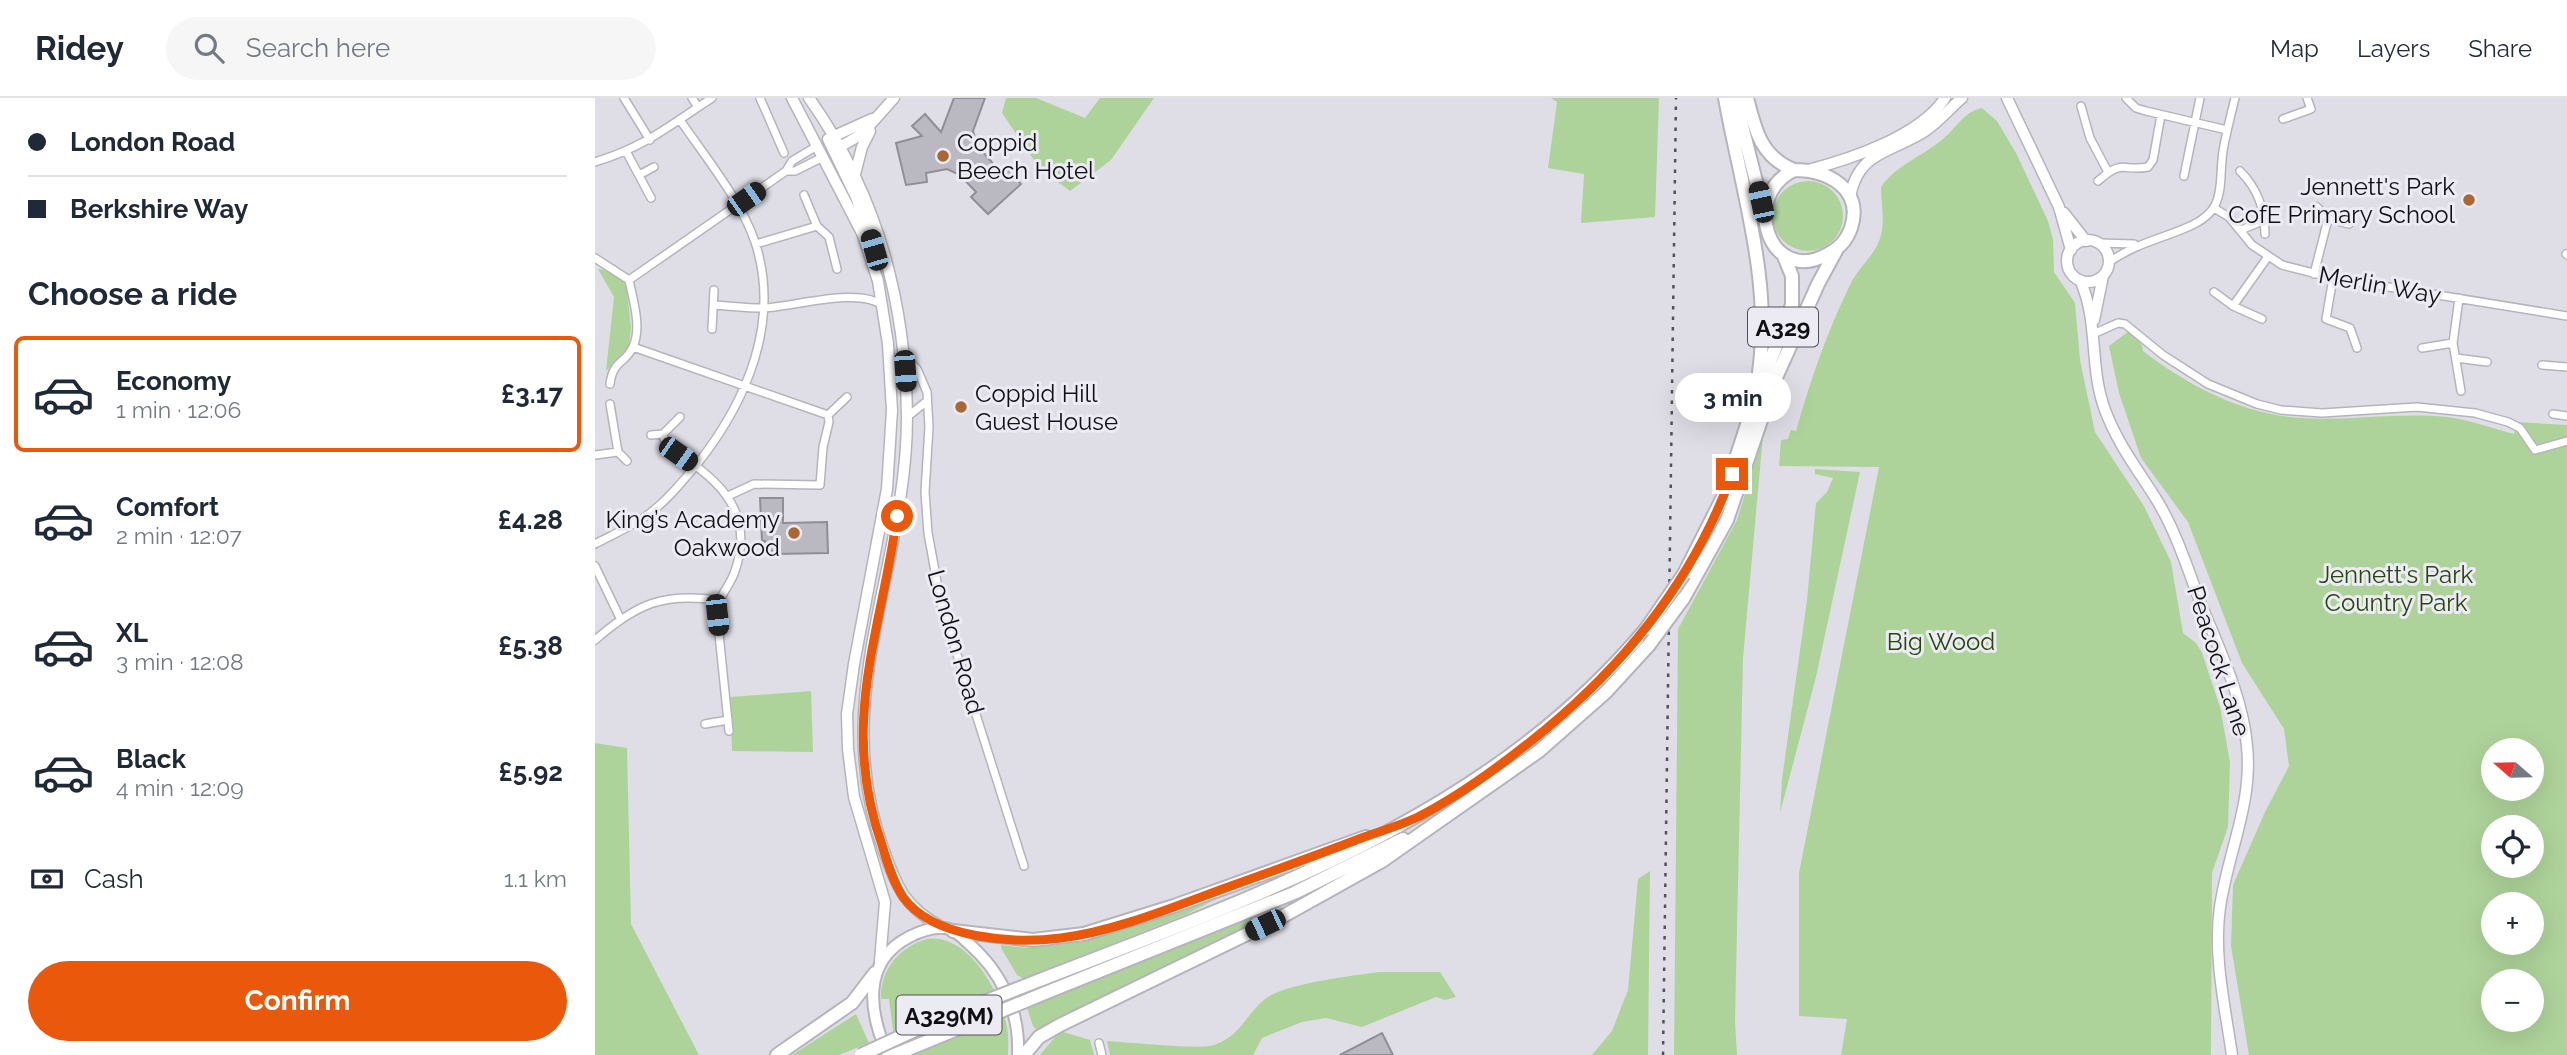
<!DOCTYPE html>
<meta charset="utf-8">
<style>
body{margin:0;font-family:Raleway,sans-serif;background:#f6f6f7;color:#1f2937;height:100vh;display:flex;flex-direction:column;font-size:26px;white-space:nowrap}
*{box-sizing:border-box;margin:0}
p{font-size:23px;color:#747a83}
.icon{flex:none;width:38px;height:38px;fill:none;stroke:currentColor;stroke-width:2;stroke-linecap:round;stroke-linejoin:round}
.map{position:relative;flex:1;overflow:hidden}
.drawer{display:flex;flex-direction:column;background:#fff;width:595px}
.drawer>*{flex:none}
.banner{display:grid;align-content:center;height:154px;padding:0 28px;background:#fff}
.needle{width:46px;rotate:290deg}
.controls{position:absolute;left:1886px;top:640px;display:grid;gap:14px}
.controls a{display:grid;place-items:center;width:63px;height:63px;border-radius:50%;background:#fff;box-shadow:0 7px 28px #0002;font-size:35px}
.end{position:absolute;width:32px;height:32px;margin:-16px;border:9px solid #ea580c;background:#fff;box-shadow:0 0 0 4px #fff}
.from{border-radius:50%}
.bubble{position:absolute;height:49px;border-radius:24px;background:#fff;box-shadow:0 7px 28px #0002;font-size:23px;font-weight:700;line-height:49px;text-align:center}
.car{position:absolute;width:21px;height:42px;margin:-21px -10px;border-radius:9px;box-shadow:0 0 5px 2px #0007;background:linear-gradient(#222 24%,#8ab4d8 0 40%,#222 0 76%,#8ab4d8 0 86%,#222 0)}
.banner b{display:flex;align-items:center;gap:24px;height:66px;font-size:26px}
.banner b+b{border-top:2px solid #e0e1e3}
.banner i{width:18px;height:18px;background:#1f2937}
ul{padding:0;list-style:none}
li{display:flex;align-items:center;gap:21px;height:116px;margin:0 14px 10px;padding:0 14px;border:4px solid transparent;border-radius:10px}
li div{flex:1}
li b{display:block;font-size:26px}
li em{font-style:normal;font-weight:700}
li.selected{border-color:#ea580c}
li>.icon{width:63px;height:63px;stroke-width:1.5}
h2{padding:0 28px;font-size:32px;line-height:84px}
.pay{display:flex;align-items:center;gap:18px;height:77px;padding:0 28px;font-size:26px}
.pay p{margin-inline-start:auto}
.button{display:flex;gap:14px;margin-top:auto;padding:14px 28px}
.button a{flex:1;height:80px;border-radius:42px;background:#ea580c;color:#fff;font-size:28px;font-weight:700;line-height:80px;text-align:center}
header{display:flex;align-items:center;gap:42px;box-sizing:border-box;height:98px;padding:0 35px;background:#fff;border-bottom:2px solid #e0e1e3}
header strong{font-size:33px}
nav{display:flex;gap:38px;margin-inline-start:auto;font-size:24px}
.search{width:490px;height:63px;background:#f6f6f7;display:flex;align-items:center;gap:18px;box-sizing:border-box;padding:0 24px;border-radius:38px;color:#747a83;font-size:26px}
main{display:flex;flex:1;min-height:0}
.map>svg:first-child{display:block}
.green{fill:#aed39a;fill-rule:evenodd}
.building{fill:#bab9c1;stroke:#8f8e96;stroke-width:2}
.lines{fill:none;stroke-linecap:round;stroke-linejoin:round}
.street-casing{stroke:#b5b4bc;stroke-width:10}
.secondary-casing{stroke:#b5b4bc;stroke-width:13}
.primary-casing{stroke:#b5b4bc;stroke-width:14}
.highway-casing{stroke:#b5b4bc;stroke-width:16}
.street{stroke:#fff;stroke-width:7}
.secondary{stroke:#fff;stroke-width:10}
.primary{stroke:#fff;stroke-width:10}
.highway{stroke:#fff;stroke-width:12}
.rail{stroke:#525156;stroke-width:2.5;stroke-dasharray:3.5 7;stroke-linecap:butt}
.highway-bridge-casing{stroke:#b5b4bc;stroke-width:16;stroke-linecap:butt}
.highway-bridge{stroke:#fff;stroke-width:12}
.route{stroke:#ea580c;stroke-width:9}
.poi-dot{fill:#a96733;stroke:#ecebf3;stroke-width:2.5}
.labels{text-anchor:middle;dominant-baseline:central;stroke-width:6;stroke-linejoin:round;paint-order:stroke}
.shield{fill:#ecebf3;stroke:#525156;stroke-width:2}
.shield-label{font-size:23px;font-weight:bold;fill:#100f12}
.poi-label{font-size:24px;fill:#100f12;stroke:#ecebf3;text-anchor:start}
.street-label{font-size:24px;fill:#100f12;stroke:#ecebf3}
.park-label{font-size:24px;fill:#26460e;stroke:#ecebf3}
</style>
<header>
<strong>Ridey</strong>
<div class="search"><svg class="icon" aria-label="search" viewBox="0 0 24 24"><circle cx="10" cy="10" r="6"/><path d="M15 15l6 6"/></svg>Search here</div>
<nav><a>Map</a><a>Layers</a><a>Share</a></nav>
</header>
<main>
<section class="drawer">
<div class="banner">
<b><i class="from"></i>London Road</b>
<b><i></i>Berkshire Way</b>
</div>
<h2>Choose a ride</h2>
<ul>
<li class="selected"><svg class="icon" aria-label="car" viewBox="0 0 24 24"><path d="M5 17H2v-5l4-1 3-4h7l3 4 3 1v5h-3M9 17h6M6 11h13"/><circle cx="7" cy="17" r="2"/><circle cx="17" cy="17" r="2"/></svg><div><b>Economy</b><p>1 min · 12:06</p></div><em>£3.17</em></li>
<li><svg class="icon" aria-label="car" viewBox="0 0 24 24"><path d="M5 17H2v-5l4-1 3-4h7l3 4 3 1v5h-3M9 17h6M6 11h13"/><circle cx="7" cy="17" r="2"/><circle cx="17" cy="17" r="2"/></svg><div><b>Comfort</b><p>2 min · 12:07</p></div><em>£4.28</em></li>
<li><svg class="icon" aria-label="car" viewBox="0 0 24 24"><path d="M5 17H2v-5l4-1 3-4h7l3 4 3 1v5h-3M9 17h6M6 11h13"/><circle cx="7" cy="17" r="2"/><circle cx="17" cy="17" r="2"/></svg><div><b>XL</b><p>3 min · 12:08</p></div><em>£5.38</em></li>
<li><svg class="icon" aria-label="car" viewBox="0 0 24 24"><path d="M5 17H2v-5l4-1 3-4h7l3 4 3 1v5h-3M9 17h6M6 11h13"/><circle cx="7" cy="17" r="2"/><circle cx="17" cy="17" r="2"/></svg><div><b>Black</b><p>4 min · 12:09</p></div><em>£5.92</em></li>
</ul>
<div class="pay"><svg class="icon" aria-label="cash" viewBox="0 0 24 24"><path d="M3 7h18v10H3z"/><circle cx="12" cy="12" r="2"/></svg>Cash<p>1.1 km</p></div>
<div class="button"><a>Confirm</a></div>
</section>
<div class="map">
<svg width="1972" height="957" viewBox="0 0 1972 957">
<rect width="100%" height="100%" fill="#dfdee6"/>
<path class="green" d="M411 0H441L490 20 505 0H559L516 62 475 93 445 71 407 15Z
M956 0H1064L1060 119 986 125 989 76 953 70 962 4Z
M1387 10 1402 23 1421 55 1453 123 1458 141 1459 174 1480 205 1485 262 1500 334 1549 408 1576 464 1588 535 1601 545 1607 555 1625 609 1635 664 1633 729 1617 775 1616 957H1246L1252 921 1204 918V775L1284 369 1184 368 1186 342 1193 341 1196 332 1201 333C1215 283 1232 234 1255 187 1264 168 1281 157 1286 137 1290 121 1286 105 1286 89 1301 67 1328 58 1348 41 1361 30 1370 13 1387 10Z
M1178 118a35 35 0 1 1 70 0a35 35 0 1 1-70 0Z
M3 171 18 173 31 185 36 230 34 249 11 273 19 199Z
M1534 233 1547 247 1548 253C1594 288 1648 317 1708 320 1755 323 1804 314 1852 319 1874 322 1897 330 1919 336L1922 324 1972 327V957H1654L1636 848 1638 787 1670 714 1694 668 1689 631 1647 565 1593 424 1546 360 1524 295 1514 248ZM1899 653H1937V691H1899ZM1899 730H1937V768H1899ZM1899 807H1937V845H1899ZM1899 884H1937V922H1899Z
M1168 337 1148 560 1140 923 1142 957H1079L1083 531 1142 422Z
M1220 371 1265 374 1221 579 1185 715 1187 681 1212 502 1221 405 1232 394 1238 380 1220 376Z
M216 593 218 654 137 653 135 599Z
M0 645 32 650 36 826 104 957H0Z
M1055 773 1053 957H997L1017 933 1033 892 1043 781Z
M618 801H621L592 816 429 881 422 877 406 850V847L431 850 473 846Z
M658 820 659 827 442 932 438 928 432 910Z
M332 841C373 835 406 894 412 929 414 938 413 948 413 957H311L298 932 294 901H286C285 872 304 849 332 841Z
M784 874H845L861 899 850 902 841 899 767 929 731 920 707 924 667 940 658 957H515L512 943C532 944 605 952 619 947 646 938 651 916 670 901 691 885 757 878 784 874Z
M261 916 274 945 244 957H197Z
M465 933 495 942 499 957H445Z"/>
<path class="building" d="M359 0H390L378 33 382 47 405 74 411 69 426 86 393 116 376 99 381 94 365 77 352 71 331 75 332 84 311 87 301 45 327 38 317 28 330 16 346 34Z
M165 400H188V425L232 424 233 455 179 456 178 453H170V443H167Z
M787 935 798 957H745Z"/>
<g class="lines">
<defs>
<path id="street" d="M29 0 55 42
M97 0 103 9
M165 0 189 55
M1531 0 1541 10 1551 13 1632 32
M1486 8 1495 40 1513 74
M1688 21 1716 11 1712 0
M32 55 56 100
M0 64C50 49 75 27 117 0
M191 73H200L228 59
M1645 73C1663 91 1670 111 1670 136
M44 77 59 69
M1589 78 1605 0
M1503 83C1529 60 1527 74 1553 69L1558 62 1566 17
M209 97 222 128
M1619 110 1634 119 1657 147 1687 167 1738 180 1972 218
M1733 121 1754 126
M1646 132 1670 122
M1504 145 1539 146
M161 146 222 128 234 139 242 171
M1971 156 1972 157
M0 160 34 182
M1514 164C1542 145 1563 142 1593 129 1633 112 1623 88 1628 53 1631 35 1636 17 1640 0
M1719 176 1733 121 1722 109
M1738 180 1731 221 1755 230 1762 250
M1619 194 1638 208 1667 221
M1864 200 1858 245 1866 293
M119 207C135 208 152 210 169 210 198 209 265 188 288 208
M1638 208 1672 160
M117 231 119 192
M1498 236 1523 225 1530 226 1568 257 1613 286 1662 306 1686 312 1727 315 1822 309 1880 315 1913 324 1925 330 1940 352 1972 343
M38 249 233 317 234 324 228 349 225 387 159 386 133 398
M1827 250 1858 245
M309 258 322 271 332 294 334 329 330 394 333 435 346 506 429 768
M1861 260 1892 264
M1947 267 1972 269
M15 286C18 262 30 266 38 249 47 229 38 202 34 182L191 73 197 63 222 48
M15 306 23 354 32 363
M1958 316 1972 318
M233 317 252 299
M312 319 332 303
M68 336 71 348C119 378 162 410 140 473 134 491 123 496 122 517L134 633
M56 337 68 336 85 319
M0 357 23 354
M0 446C17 437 35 429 51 418 71 404 87 384 103 365 152 303 186 223 160 144 147 104 109 57 85 22
M0 468 25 520
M0 542C43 505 67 495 123 502
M110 626 133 622
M504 945 507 957"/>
<path id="secondary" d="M197 0 268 137 283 183 293 246 297 312 292 391 259 566 252 616 253 651 259 699 290 804 285 863
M214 0C281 94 311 204 312 319 312 471 232 599 289 753 303 792 310 809 348 830
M1412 0 1464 109 1476 152
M237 39 277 21
M233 41 261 99 276 143
M243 50 267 36 299 0
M1213 72C1256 61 1325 38 1350 0
M260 76 267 49 275 33
M1255 99C1263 53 1296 55 1330 33 1344 24 1354 11 1367 0
M1469 115 1491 143
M1472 163a21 21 0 1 1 42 0a21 21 0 1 1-42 0Z
M1485 182C1504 223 1494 270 1510 312 1523 347 1544 373 1563 404 1582 436 1593 472 1606 506 1624 551 1648 599 1652 648 1658 705 1633 754 1625 809 1618 857 1630 909 1637 957
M1499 222 1508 178"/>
<path id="primary" d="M293 957C274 915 266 864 314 839 324 834 338 829 350 830 359 831 366 838 372 844 406 873 425 912 423 957"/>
<path id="highway" d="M1130 0C1146 89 1177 183 1164 274
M1140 0 1169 115
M1152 0C1160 32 1166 59 1199 72
M1199 72C1233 72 1269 91 1256 130 1251 144 1243 151 1231 157 1174 187 1145 98 1199 72Z
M1089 476 1129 397 1160 302 1197 207V178L1188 156
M1088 501 1132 422 1179 284 1223 186 1242 151
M358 833 438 842 489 836 579 808 771 739
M445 882C667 796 893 719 1051 531
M450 895 699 795 808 741
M182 957 257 905 280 875
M429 957 444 939 465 927 683 821 787 763 944 653 1011 594 1054 547"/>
</defs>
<use href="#street" class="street-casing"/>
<use href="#secondary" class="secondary-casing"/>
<use href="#primary" class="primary-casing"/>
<use href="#highway" class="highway-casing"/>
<use href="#street" class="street"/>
<use href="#secondary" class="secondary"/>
<use href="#primary" class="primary"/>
<use href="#highway" class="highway"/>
<path class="rail" d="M1068 957 1081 0"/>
<defs>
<path id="highway-bridge" d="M1051 531 1089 476
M1054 547 1088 501
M266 957 335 925 445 882
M299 957 450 895"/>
</defs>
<use href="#highway-bridge" class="highway-bridge-casing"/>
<use href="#highway-bridge" class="highway-bridge"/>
</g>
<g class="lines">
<path class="route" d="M302 418C286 536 244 625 287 747 292 764 298 784 308 799 338 841 419 846 466 840 522 833 583 807 636 788 681 772 725 756 769 739 787 733 806 727 823 719 868 696 912 663 951 631 1034 562 1100 478 1137 376"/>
</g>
<g class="poi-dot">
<circle cx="348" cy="58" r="7"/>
<circle cx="1874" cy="102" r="7"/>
<circle cx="366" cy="309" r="7"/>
<circle cx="199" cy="435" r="7"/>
</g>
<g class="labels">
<g class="shield">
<rect x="1153" y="209.5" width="70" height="39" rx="5"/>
<rect x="301.5" y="897.5" width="105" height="39" rx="5"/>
</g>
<g class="shield-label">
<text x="1188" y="229">A329</text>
<text x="354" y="917">A329(M)</text>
</g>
<g class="poi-label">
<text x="362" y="44">Coppid<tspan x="362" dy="28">Beech Hotel</tspan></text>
<text x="1860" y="88" text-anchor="end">Jennett's Park<tspan x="1860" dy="28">CofE Primary School</tspan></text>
<text x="380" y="295">Coppid Hill<tspan x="380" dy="28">Guest House</tspan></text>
<text x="185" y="421" text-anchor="end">King’s Academy<tspan x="185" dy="28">Oakwood</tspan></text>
</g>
<g class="street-label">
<text transform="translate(1785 187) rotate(10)">Merlin Way</text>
<text transform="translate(361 544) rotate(74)">London Road</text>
<text transform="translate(1624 563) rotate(72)">Peacock Lane</text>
</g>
<g class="park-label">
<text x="1801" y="476">Jennett's Park<tspan x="1801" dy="28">Country Park</tspan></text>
<text x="1346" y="543">Big Wood</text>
</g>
</g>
</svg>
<div class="controls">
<a><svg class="needle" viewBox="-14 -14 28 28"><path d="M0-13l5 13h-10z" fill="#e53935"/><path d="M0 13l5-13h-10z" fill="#747a83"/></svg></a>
<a><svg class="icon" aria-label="locate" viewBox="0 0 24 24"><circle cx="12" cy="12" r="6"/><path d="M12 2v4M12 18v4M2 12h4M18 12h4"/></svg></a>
<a>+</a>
<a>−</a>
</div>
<i class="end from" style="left:302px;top:418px"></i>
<i class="end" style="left:1137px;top:376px"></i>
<div class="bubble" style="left:1080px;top:275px;width:116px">3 min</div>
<i class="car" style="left:151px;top:101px;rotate:55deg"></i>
<i class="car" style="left:1166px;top:104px;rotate:348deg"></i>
<i class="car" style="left:279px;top:152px;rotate:344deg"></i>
<i class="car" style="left:310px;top:273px;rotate:176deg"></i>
<i class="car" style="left:83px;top:356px;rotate:125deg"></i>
<i class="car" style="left:122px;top:517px;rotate:174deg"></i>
<i class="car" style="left:670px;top:827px;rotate:244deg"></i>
</div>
</main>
